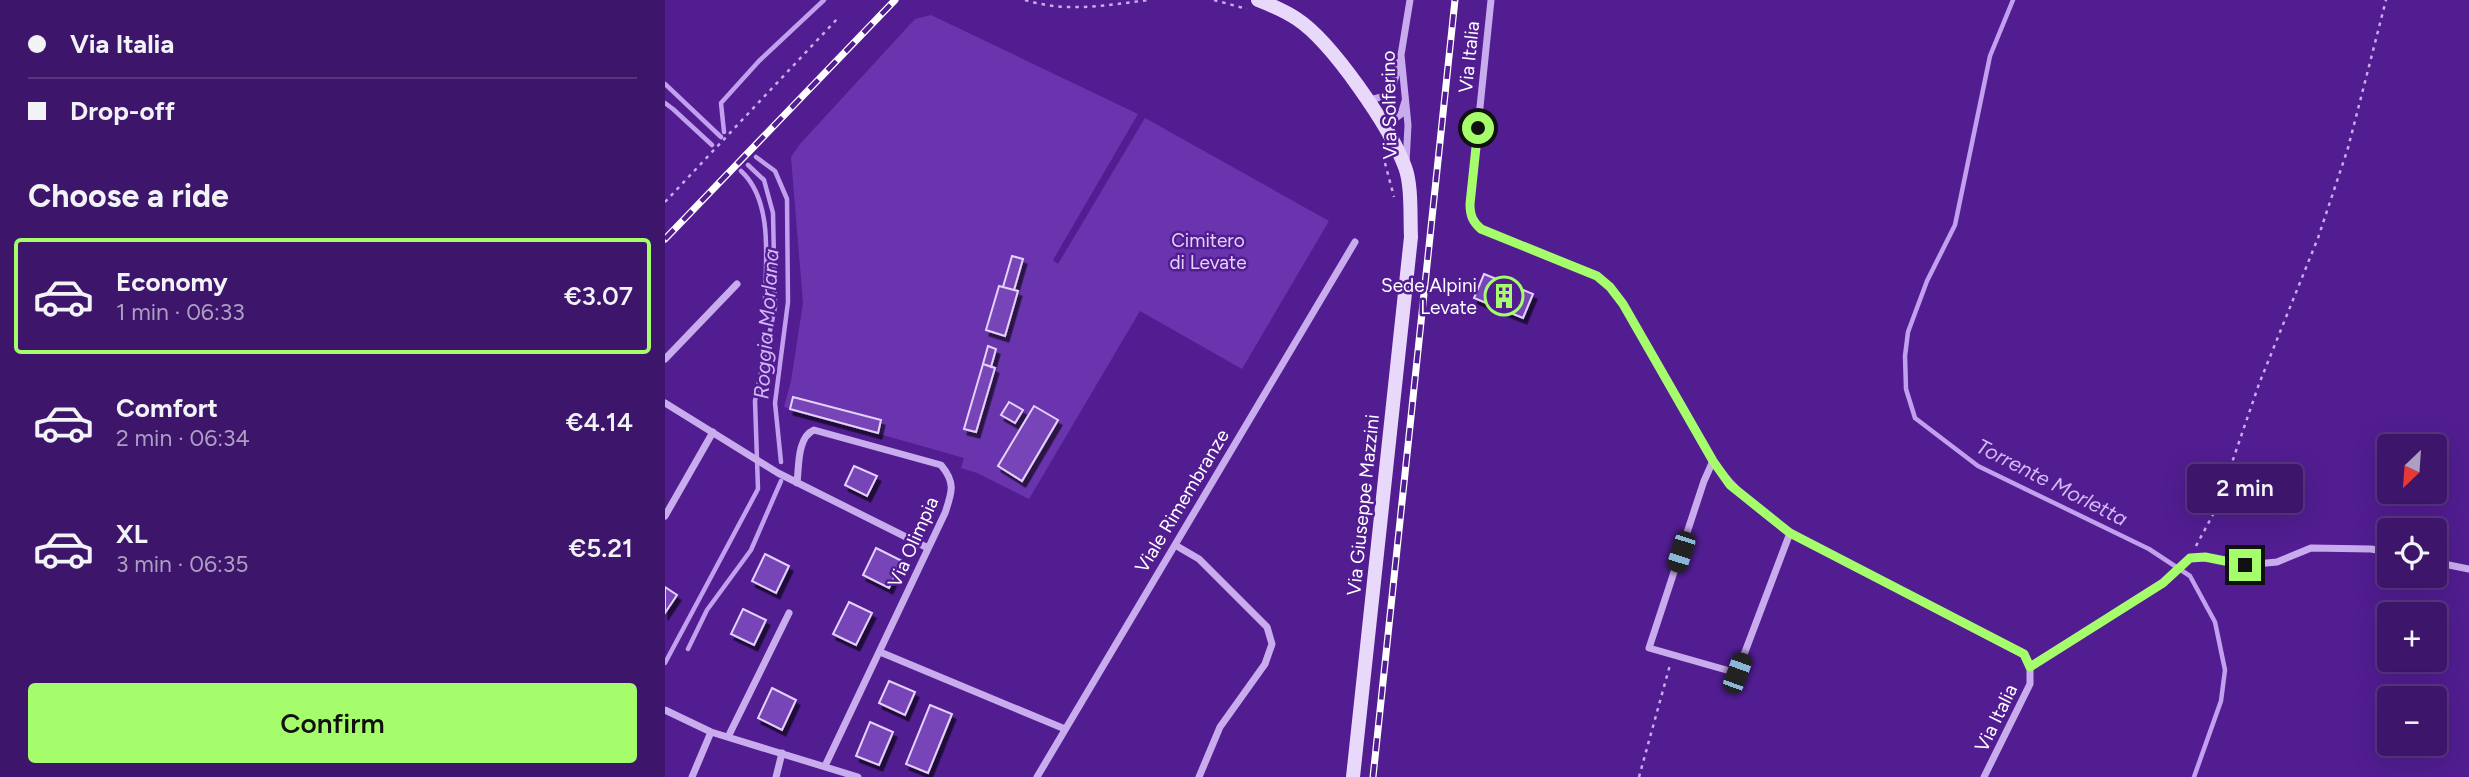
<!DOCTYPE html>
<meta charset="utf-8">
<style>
body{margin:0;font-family:Figtree,sans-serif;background:#482374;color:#f1f3f6;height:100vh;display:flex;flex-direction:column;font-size:26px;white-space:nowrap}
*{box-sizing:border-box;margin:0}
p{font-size:23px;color:#ad9fc2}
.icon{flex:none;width:38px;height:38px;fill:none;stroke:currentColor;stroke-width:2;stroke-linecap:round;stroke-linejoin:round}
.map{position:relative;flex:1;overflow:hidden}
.details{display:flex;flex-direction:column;background:#3d166c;width:665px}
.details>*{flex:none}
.hud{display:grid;align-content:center;height:154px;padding:0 28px;background:#3d166c}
.needle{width:46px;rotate:205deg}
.buttons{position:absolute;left:1712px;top:434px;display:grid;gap:14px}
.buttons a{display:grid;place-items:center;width:70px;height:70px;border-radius:7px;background:#3d166c;box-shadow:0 7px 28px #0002,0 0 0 2px #56357f;font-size:35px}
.end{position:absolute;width:32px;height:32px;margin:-16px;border:9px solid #a5fd6b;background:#111;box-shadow:0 0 0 4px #111}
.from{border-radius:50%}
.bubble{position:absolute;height:49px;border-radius:7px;background:#3d166c;box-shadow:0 7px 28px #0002,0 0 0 2px #56357f;font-size:23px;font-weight:600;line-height:49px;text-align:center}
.car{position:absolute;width:21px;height:42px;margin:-21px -10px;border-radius:9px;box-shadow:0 0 5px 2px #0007;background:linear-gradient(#222 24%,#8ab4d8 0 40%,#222 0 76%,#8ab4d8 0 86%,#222 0)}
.hud b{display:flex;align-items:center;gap:24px;height:66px;font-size:26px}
.hud b+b{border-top:2px solid #56357f}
.hud i{width:18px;height:18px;background:#f1f3f6}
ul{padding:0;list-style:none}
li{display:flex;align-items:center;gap:21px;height:116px;margin:0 14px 10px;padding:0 14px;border:4px solid transparent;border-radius:7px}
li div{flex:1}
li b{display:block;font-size:26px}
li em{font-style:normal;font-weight:600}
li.selected{border-color:#a5fd6b}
li>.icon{width:63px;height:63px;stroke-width:1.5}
h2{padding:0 28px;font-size:32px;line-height:84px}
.cta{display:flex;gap:14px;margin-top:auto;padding:14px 28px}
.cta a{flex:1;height:80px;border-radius:7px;background:#a5fd6b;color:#111;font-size:28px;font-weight:600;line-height:80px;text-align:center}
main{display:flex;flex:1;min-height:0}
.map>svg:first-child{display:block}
.green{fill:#6b34af}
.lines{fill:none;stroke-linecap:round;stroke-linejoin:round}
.stream{stroke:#c2a0ef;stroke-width:4.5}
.building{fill:#7845b8;stroke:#e4d2fa;stroke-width:2;filter:url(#shadow)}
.path{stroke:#c9acee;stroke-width:2.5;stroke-dasharray:3.5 5;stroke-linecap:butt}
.street{stroke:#c9acee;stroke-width:7}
.secondary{stroke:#e8d9fa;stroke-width:14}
.rail-casing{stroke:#fff;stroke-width:7}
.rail{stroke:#511d90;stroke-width:4.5;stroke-dasharray:13;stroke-linecap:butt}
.route{stroke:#a5fd6b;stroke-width:9}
.labels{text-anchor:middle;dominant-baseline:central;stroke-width:5;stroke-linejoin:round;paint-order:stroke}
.street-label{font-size:19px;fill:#fff;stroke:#511d90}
.park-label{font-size:19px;fill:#e4d2fa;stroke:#511d90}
.poi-label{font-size:19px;fill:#fff;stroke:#511d90;text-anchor:end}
.water-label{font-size:21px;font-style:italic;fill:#d3b8f5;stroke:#511d90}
</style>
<main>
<section class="details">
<div class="hud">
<b><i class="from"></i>Via Italia</b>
<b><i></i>Drop-off</b>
</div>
<h2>Choose a ride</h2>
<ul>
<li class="selected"><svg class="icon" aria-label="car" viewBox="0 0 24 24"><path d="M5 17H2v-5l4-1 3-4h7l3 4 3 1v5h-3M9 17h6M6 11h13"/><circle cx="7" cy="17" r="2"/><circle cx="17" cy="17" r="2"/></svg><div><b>Economy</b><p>1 min · 06:33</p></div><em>€3.07</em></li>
<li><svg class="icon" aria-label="car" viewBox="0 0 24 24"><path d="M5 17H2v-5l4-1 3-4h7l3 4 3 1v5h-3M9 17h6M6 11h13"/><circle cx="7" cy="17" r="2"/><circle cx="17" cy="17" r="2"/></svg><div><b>Comfort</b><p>2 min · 06:34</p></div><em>€4.14</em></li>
<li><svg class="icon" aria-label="car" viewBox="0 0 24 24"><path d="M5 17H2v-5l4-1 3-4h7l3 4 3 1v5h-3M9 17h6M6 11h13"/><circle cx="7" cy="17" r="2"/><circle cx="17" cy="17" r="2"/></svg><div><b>XL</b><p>3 min · 06:35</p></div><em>€5.21</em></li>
</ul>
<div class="cta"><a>Confirm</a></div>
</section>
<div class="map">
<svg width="1804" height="777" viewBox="0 0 1804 777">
<defs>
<filter id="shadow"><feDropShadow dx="3.5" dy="5.5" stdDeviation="0" flood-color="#0009"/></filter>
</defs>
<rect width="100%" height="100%" fill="#511d90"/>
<path class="green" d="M266 15 473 114 388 260 393 264 480 118 664 221 577 369 475 311 364 499 312 473 296 468 299 458 119 407 126 381 138 303 126 157 135 144 250 19Z"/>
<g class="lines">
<path class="stream" d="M1348 0 1325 56 1290 225 1262 281 1243 332 1240 356 1241 389 1250 418 1313 466 1484 549 1525 576 1550 622 1560 670 1556 701 1529 777
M0 84 56 137
M0 103 8 109
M8 109 47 145
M59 132 56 103 94 61 159 0
M91 157 110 171 122 199 123 302 110 403 116 462
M76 171C108 200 101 259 100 299L103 300
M23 649 42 610 86 550 116 481
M0 663 93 489 90 401 110 307 108 213 99 180 83 165"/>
</g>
<path class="building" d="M347 256 358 259 349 290 338 287Z
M819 274 868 294 858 318 809 298Z
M334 286 353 291 340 336 321 330Z
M323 346 331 349 326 367 318 364Z
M318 364 330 368 311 432 299 429Z
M128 397 216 420 213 433 125 409Z
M344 402 358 410 350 423 336 415Z
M369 406 393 420 357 481 333 466Z
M189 466 212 476 202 496 180 485Z
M211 548 237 561 224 588 198 575Z
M100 554 124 566 111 593 87 581Z
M0 587 12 595 0 613Z
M184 602 207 613 191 645 168 634Z
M78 609 101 620 89 645 66 634Z
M224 681 250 692 240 715 214 703Z
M107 688 131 700 117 730 93 718Z
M265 705 287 714 263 773 241 764Z
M205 722 228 732 214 765 191 756Z"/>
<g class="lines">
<path class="path" d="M360 0C402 13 442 5 484 0
M549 0 582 9
M720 163 729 197
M0 202 174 17
M1531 546 1551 509 1594 384 1653 238 1683 148 1721 0
M974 777 1005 665"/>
<path class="street" d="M826 0 805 204C805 216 808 221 816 229L932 276 945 287 958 304 1048 461C1070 492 1095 511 1125 533L1359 655 1365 666V684L1319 777
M701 100C729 98 728 86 734 62
M720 127 736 114 740 101
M741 163 743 125 736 55 745 0
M0 359 72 284
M0 403 113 473 263 548
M1048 461 1039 481 984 648 1072 673 1125 533
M132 483C134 467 132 437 149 430L276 465C291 483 287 492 280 513L160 766
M0 516 48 432
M510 545 534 559 602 627 607 644 600 664 555 727 534 777
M1769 562 1804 569
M215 652 400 729
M1365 666 1498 583 1525 558 1540 557 1580 565 1612 562 1646 548 1706 549 1724 552
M0 710 46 732 193 777
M63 737 124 613
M27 777 46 732
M111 777 117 753
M372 777 690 242"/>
<path class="secondary" d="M593 0C606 5 620 11 632 19 667 42 725 127 740 167 747 185 745 217 746 237L688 777"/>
<defs>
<path id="rail" d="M0 239 230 0
M708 777 790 0"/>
</defs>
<use href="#rail" class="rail-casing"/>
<use href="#rail" class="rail"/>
</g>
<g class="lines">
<path class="route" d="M813 128 805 204C805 216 808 222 816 229L932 276 945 287 958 304 1048 461 1065 485 1125 533 1359 654 1365 667 1498 583 1525 558 1540 557 1580 565"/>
</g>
<defs>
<symbol id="building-ring" viewBox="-11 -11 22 22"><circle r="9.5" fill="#511d90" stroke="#a5fd6b" stroke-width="1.5"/><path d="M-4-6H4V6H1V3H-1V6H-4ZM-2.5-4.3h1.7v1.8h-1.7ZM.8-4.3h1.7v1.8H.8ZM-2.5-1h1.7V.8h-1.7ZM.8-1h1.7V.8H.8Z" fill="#a5fd6b"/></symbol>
</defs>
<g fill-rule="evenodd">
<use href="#building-ring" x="817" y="274" width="44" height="44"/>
</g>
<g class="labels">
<g class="street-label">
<text transform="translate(804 57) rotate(-84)">Via Italia</text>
<text transform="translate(724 105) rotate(-91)">Via Solferino</text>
<text transform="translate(517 501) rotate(-59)">Viale Rimembranze</text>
<text transform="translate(698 505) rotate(-84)">Via Giuseppe Mazzini</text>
<text transform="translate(248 542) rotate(-66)">Via Olimpia</text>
<text transform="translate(1331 718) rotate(-64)">Via Italia</text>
</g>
<g class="park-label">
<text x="543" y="240">Cimitero<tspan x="543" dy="22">di Levate</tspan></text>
</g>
<g class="poi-label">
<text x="812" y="285">Sede Alpini<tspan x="812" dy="22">Levate</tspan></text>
</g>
<g class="water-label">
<text transform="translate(101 324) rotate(-86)">Roggia Morlana</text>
<text transform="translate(1387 482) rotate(27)">Torrente Morletta</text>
</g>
</g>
</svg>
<div class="buttons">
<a><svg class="needle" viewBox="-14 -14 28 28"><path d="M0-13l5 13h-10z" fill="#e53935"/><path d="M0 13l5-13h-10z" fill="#ad9fc2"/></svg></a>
<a><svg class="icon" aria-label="locate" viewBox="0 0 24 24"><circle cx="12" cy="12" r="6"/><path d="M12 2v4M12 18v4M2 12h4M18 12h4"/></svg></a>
<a>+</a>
<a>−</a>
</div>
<i class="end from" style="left:813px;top:128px"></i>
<i class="end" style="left:1580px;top:565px"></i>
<div class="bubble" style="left:1522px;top:464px;width:116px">2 min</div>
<i class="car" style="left:1016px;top:552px;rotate:198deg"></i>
<i class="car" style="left:1072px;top:673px;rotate:20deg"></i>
</div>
</main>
